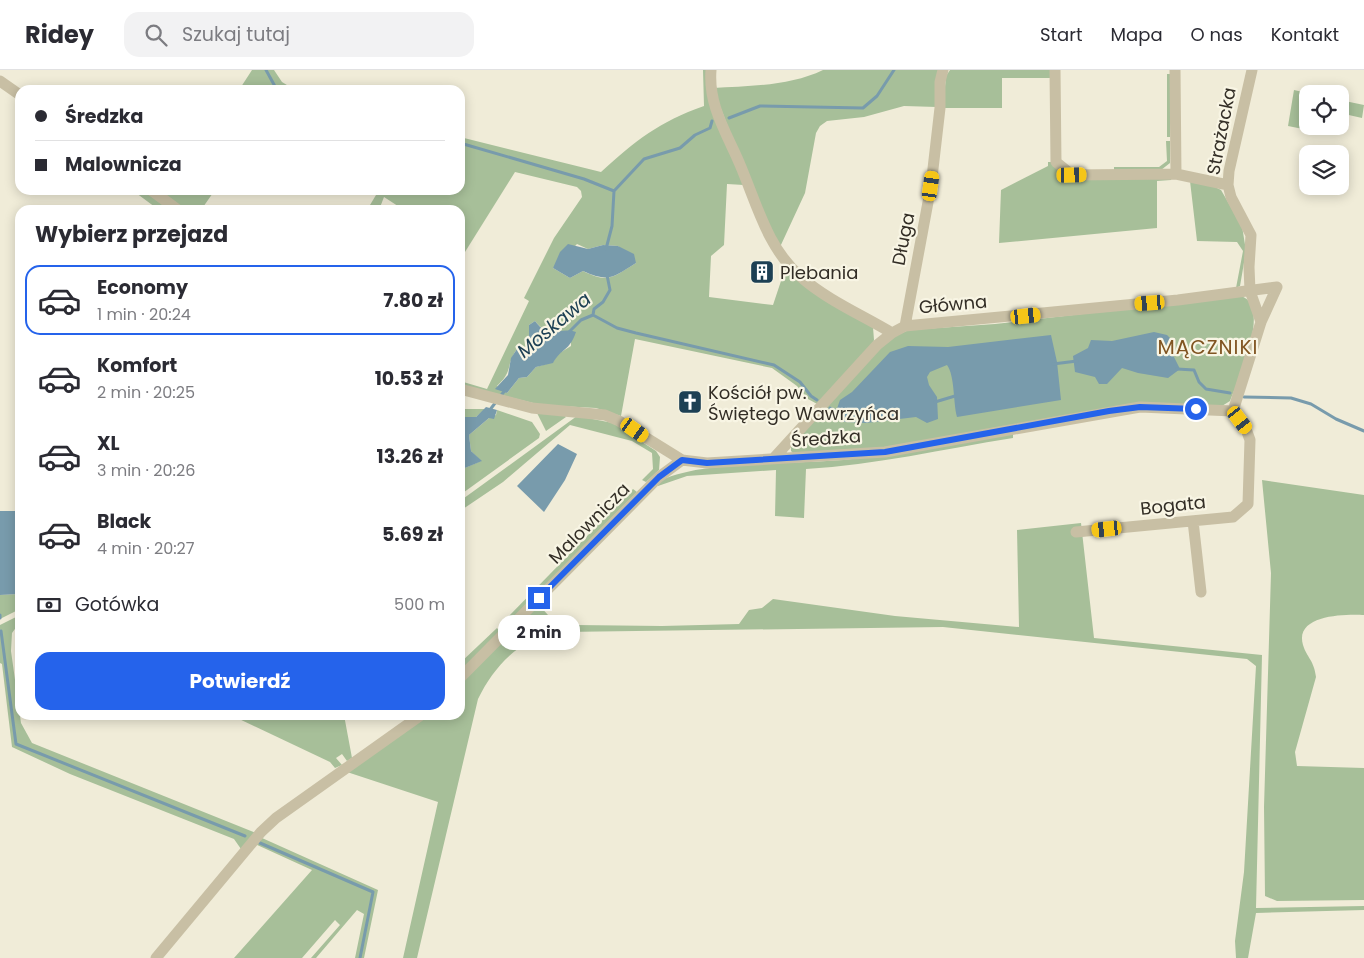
<!DOCTYPE html>
<html lang="pl">
<meta charset="utf-8">
<style>
body{margin:0;font-family:Poppins,sans-serif;background:#f2f2f3;color:#2b2b33;height:100vh;display:flex;flex-direction:column;font-size:19px;white-space:nowrap}
*{box-sizing:border-box;margin:0}
p{font-size:16px;color:#7c7c81}
.icon{flex:none;width:28px;height:28px;fill:none;stroke:currentColor;stroke-width:2;stroke-linecap:round;stroke-linejoin:round}
.map{position:relative;flex:1;overflow:hidden}
.details{position:absolute;left:15px;top:135px;width:450px;height:515px;display:flex;flex-direction:column;background:#fff;border-radius:15px;box-shadow:0 2px 12px #0003}
.details>*{flex:none}
.banner{position:absolute;left:15px;top:15px;width:450px;height:110px;border-radius:15px;box-shadow:0 2px 12px #0003;display:grid;align-content:center;height:110px;padding:0 20px;background:#fff}
.tools{position:absolute;left:1299px;top:15px;display:grid;gap:10px}
.tools a{display:grid;place-items:center;width:50px;height:50px;border-radius:10px;background:#fff;box-shadow:0 2px 12px #0003;font-size:25px}
.end{position:absolute;width:22px;height:22px;margin:-11px;border:6px solid #2563eb;background:#fff;box-shadow:0 0 0 2px #fff}
.from{border-radius:50%}
.bubble{position:absolute;height:35px;border-radius:15px;background:#fff;box-shadow:0 2px 12px #0003;font-size:16px;font-weight:700;line-height:35px;text-align:center}
.car{position:absolute;width:15px;height:30px;margin:-15px -8px;border-radius:6px;box-shadow:0 0 4px 1px #0007;background:linear-gradient(#f5c518 24%,#345 0 40%,#f5c518 0 76%,#345 0 86%,#f5c518 0)}
.banner b{display:flex;align-items:center;gap:18px;height:48px;font-size:19px}
.banner b+b{border-top:1px solid #e1e1e2}
.banner i{width:12px;height:12px;background:#2b2b33}
ul{padding:0;list-style:none}
li{display:flex;align-items:center;gap:15px;height:70px;margin:0 10px 8px;padding:0 10px;border:2px solid transparent;border-radius:15px}
li div{flex:1}
li b{display:block;font-size:19px}
li em{font-style:normal;font-weight:700}
li.active{border-color:#2563eb}
li>.icon{width:45px;height:45px;stroke-width:1.5}
h2{padding:0 20px;font-size:22px;line-height:60px}
.pay{display:flex;align-items:center;gap:12px;height:55px;padding:0 20px;font-size:19px}
.pay p{margin-inline-start:auto}
.primary-button{display:flex;gap:10px;margin-top:auto;padding:10px 20px}
.primary-button a{flex:1;height:58px;border-radius:15px;background:#2563eb;color:#fff;font-size:20px;font-weight:700;line-height:58px;text-align:center}
header{display:flex;align-items:center;gap:30px;box-sizing:border-box;height:70px;padding:0 25px;background:#fff;border-bottom:1px solid #e1e1e2}
header strong{font-size:24px}
nav{display:flex;gap:28px;margin-inline-start:auto;font-size:18px}
.search{width:350px;height:45px;background:#f2f2f3;display:flex;align-items:center;gap:12px;box-sizing:border-box;padding:0 18px;border-radius:15px;color:#7c7c81;font-size:19px}
.map>svg:first-child{display:block}
.green{fill:#a7bf99;fill-rule:evenodd}
.water{fill:#789bac}
.lines{fill:none;stroke-linecap:round;stroke-linejoin:round}
.stream{stroke:#789bac;stroke-width:3}
.minor{stroke:#c8bfa4;stroke-width:11}
.route{stroke:#2563eb;stroke-width:6}
.labels{text-anchor:middle;dominant-baseline:central;stroke-width:4.5;stroke-linejoin:round;paint-order:stroke}
.street-label{font-size:18px;fill:#332e26;stroke:#f8f5e4}
.poi-label{font-size:18px;fill:#332e26;stroke:#f8f5e4;text-anchor:start}
.water-label{font-size:19px;font-style:italic;fill:#1d4054;stroke:#f8f5e4}
.quarter-label{font-size:20px;letter-spacing:1px;fill:#805421;stroke:#f8f5e4}
</style>
<header>
<strong>Ridey</strong>
<div class="search"><svg class="icon" aria-label="search" viewBox="0 0 24 24"><circle cx="10" cy="10" r="6"/><path d="M15 15l6 6"/></svg>Szukaj tutaj</div>
<nav><a>Start</a><a>Mapa</a><a>O nas</a><a>Kontakt</a></nav>
</header>
<div class="map">
<svg width="1364" height="888" viewBox="0 0 1364 888">
<rect width="100%" height="100%" fill="#f0ecd8"/>
<path class="green" d="M252 0H274L282 12 295 20H239Z
M703 0H708L744 115 727 114 724 175 711 186 709 227 773 235 786 196 873 257 874 270 872 276 819 335 808 329 797 316 772 298 635 269 621 346 596 338 541 335 460 315V311L487 319 529 231 524 228 554 168 582 127 581 121 577 117 515 102 460 190V140H404L384 127 379 140H367L379 120H460V67L601 102C636 70 659 52 704 36ZM577 174 588 179 603 175 618 176 636 193C613 207 609 214 583 201L570 208 553 198ZM535 251C545 264 555 263 571 261V276L558 284 553 292 536 297 527 307 519 308 507 323 497 316C514 300 505 296 517 279L529 277V255Z
M823 0H939L937 37 904 36 864 47 827 51 820 56 816 63 805 123 780 177 763 148 713 18C749 16 790 16 823 0Z
M950 0H1052V8H1002V38H943L946 6Z
M1167 4H1170V67H1167Z
M1294 20 1312 24H1308V56H1329L1323 63 1288 56Z
M1340 30 1364 35 1362 48 1340 43Z
M1166 71H1170V93L1161 100 1114 101V97H1159L1167 91Z
M1048 92H1051L1068 108 1172 106 1171 110 1157 111V158L999 173 1001 120 1048 96Z
M1190 111 1211 115 1221 120 1242 156 1246 181 1240 216 1236 218 1243 181 1237 172 1197 171Z
M132 120H143L170 140H159Z
M158 120H166L171 123 173 120H215L201 140H186Z
M1241 226C1272 236 1238 311 1230 331L1222 336 1126 335 886 377 794 384 791 381V376L877 281 895 266 909 260 995 254Z
M460 339H485L476 347H460Z
M497 340 532 352 540 364 539 368 460 425V400L481 391 471 381 469 365 489 348 496 345Z
M537 343 564 345 566 347 546 361Z
M577 346 613 353 656 381 660 387 659 400 646 412 642 410 653 399 652 383 632 371 570 355 503 412 460 441V431Z
M1013 362V368C943 379 876 395 806 399L804 448 775 446 776 400 687 406 658 416 657 413C695 389 803 395 852 389 905 383 959 371 1013 362Z
M1262 410 1364 425V545C1347 544 1294 544 1303 575 1307 588 1314 590 1316 607L1295 682 1297 696 1364 698V830L1277 831 1265 826 1264 737 1271 503Z
M633 419 637 422 508 553 505 550Z
M1081 453 1094 568 1262 585 1256 838 1364 836V840L1256 843 1248 888H1236L1235 871 1244 802 1256 596 1247 589 943 557 563 562C523 565 495 594 478 629L417 888H403L438 732 347 702 427 645H460V614L539 535 548 545 576 555 662 556 739 554 749 540 762 538 773 529 895 546 1019 557 1017 460Z
M20 524V539L0 549V525Z
M20 545V552L12 563 11 581 21 653 32 673 256 763 241 779 234 769 70 704 12 677 2 594 0 593V555Z
M497 558 500 562 460 603V593Z
M238 645H344L352 688 347 691 342 684 336 688 342 695 335 698 330 692 237 648Z
M262 768 378 820 364 888H355L364 844 357 840 316 888H311L340 855 335 850 302 888H234L312 800 255 774Z"/>
<path class="water" d="M568 174 588 179 603 175 618 176 634 184 636 193C613 207 610 213 583 201L570 208 553 198 560 182Z
M535 251C550 271 558 256 576 262 569 282 562 277 553 293L536 297 527 307 519 308 507 323 495 319 508 305 511 288 517 279 529 277V255Z
M1154 262 1167 265 1172 270 1170 279 1180 299 1168 308 1138 303 1122 298 1107 314H1099L1095 307 1075 302 1073 286 1088 278 1091 270 1112 271Z
M1051 265 1057 292 1061 330 957 347C953 332 955 306 947 295L930 302 927 307 929 315 937 327 938 349 927 353 916 347 866 353 845 352 834 347 840 330 852 322 890 282 908 276 948 277Z
M486 337 497 340 494 349 489 348 469 365 471 381 482 391 460 400V347H476Z
M558 374 577 384 565 410 544 442 517 416Z
M0 441H20V524L0 525Z"/>
<g class="lines">
<path class="stream" d="M266 0 277 20
M729 48 760 36 863 38 877 26 894 0
M460 73 584 109 614 121
M606 179 612 156 614 121 644 89 680 78 695 65 710 58 712 51
M593 245 617 258 636 263 774 295 800 312 811 326 817 330
M568 263 581 250 593 245 594 239 603 232 610 220 607 205
M1053 294 1077 291
M1177 299 1194 300 1199 312 1206 319 1230 323
M1244 327 1291 328 1311 334 1336 349 1364 361
M935 332 955 326
M830 338 839 342
M489 341 506 319
M0 545V548
M1 561 16 674 245 766
M260 773 373 822 360 888"/>
<path class="minor" d="M711 0C708 37 728 65 741 97 757 135 768 179 801 207 827 230 862 245 892 263
M1055 0 1056 92 1072 105 1176 104 1228 115
M1175 0 1176 104
M0 11 20 25
M151 120 178 140
M1261 252 1277 217
M905 256 931 116 940 38V12L943 0
M460 319 532 338 605 345 619 351 682 390 707 393 885 382 1140 337 1233 341
M773 389 877 275 892 263 905 256 1178 230 1277 217
M1193 451 1201 522
M1076 462 1233 447 1248 434 1250 370 1246 359 1233 341 1261 252 1250 221 1249 197 1251 165 1231 127 1228 115 1229 101 1252 0
M460 608 659 407 682 390
M156 888 261 762 276 748 421 645"/>
</g>
<g class="lines">
<path class="route" d="M539 528 659 407 682 390 707 393 885 382 1109 341 1140 337 1196 339"/>
</g>
<defs>
<symbol id="building-square" viewBox="-11 -11 22 22"><rect x="-9" y="-9" width="18" height="18" rx="4" fill="#1d4054" stroke="#f8f5e4"/><path d="M-4-6H4V6H1V3H-1V6H-4ZM-2.5-4.3h1.7v1.8h-1.7ZM.8-4.3h1.7v1.8H.8ZM-2.5-1h1.7V.8h-1.7ZM.8-1h1.7V.8H.8Z" fill="#fff"/></symbol>
<symbol id="church-square" viewBox="-11 -11 22 22"><rect x="-9" y="-9" width="18" height="18" rx="4" fill="#1d4054" stroke="#f8f5e4"/><path d="M-1.2-6h2.4v3.5h3.3v2.4h-3.3V6h-2.4V-.1h-3.3v-2.4h3.3Z" fill="#fff"/></symbol>
</defs>
<g fill-rule="evenodd">
<use href="#building-square" x="748" y="188" width="28" height="28"/>
<use href="#church-square" x="676" y="318" width="28" height="28"/>
</g>
<g class="labels">
<g class="street-label">
<text transform="translate(1221 61) rotate(-79)">Strażacka</text>
<text transform="translate(903 169) rotate(-79)">Długa</text>
<text transform="translate(953 234) rotate(-5)">Główna</text>
<text transform="translate(826 368) rotate(-4)">Średzka</text>
<text transform="translate(1173 435) rotate(-6)">Bogata</text>
<text transform="translate(589 453) rotate(-45)">Malownicza</text>
</g>
<g class="poi-label">
<text x="780" y="202">Plebania</text>
<text x="708" y="322">Kościół pw.<tspan x="708" dy="21">Świętego Wawrzyńca</tspan></text>
</g>
<g class="water-label">
<text transform="translate(554 255) rotate(-40)">Moskawa</text>
</g>
<g class="quarter-label">
<text x="1208" y="277">MĄCZNIKI</text>
</g>
</g>
</svg>
<div class="tools">
<a><svg class="icon" aria-label="locate" viewBox="0 0 24 24"><circle cx="12" cy="12" r="6"/><path d="M12 2v4M12 18v4M2 12h4M18 12h4"/></svg></a>
<a><svg class="icon" aria-label="layers" viewBox="0 0 24 24"><path d="M12 4l9 5-9 5-9-5zM3 14l9 5 9-5"/></svg></a>
</div>
<i class="end from" style="left:1196px;top:339px"></i>
<i class="end" style="left:539px;top:528px"></i>
<div class="bubble" style="left:498px;top:545px;width:82px">2 min</div>
<i class="car" style="left:1072px;top:105px;rotate:89deg"></i>
<i class="car" style="left:931px;top:116px;rotate:8deg"></i>
<i class="car" style="left:1150px;top:233px;rotate:266deg"></i>
<i class="car" style="left:1026px;top:246px;rotate:84deg"></i>
<i class="car" style="left:1240px;top:350px;rotate:143deg"></i>
<i class="car" style="left:635px;top:360px;rotate:125deg"></i>
<i class="car" style="left:1107px;top:459px;rotate:264deg"></i>
<div class="banner">
<b><i class="from"></i>Średzka</b>
<b><i></i>Malownicza</b>
</div>
<section class="details">
<h2>Wybierz przejazd</h2>
<ul>
<li class="active"><svg class="icon" aria-label="car" viewBox="0 0 24 24"><path d="M5 17H2v-5l4-1 3-4h7l3 4 3 1v5h-3M9 17h6M6 11h13"/><circle cx="7" cy="17" r="2"/><circle cx="17" cy="17" r="2"/></svg><div><b>Economy</b><p>1 min · 20:24</p></div><em>7.80 zł</em></li>
<li><svg class="icon" aria-label="car" viewBox="0 0 24 24"><path d="M5 17H2v-5l4-1 3-4h7l3 4 3 1v5h-3M9 17h6M6 11h13"/><circle cx="7" cy="17" r="2"/><circle cx="17" cy="17" r="2"/></svg><div><b>Komfort</b><p>2 min · 20:25</p></div><em>10.53 zł</em></li>
<li><svg class="icon" aria-label="car" viewBox="0 0 24 24"><path d="M5 17H2v-5l4-1 3-4h7l3 4 3 1v5h-3M9 17h6M6 11h13"/><circle cx="7" cy="17" r="2"/><circle cx="17" cy="17" r="2"/></svg><div><b>XL</b><p>3 min · 20:26</p></div><em>13.26 zł</em></li>
<li><svg class="icon" aria-label="car" viewBox="0 0 24 24"><path d="M5 17H2v-5l4-1 3-4h7l3 4 3 1v5h-3M9 17h6M6 11h13"/><circle cx="7" cy="17" r="2"/><circle cx="17" cy="17" r="2"/></svg><div><b>Black</b><p>4 min · 20:27</p></div><em>5.69 zł</em></li>
</ul>
<div class="pay"><svg class="icon" aria-label="cash" viewBox="0 0 24 24"><path d="M3 7h18v10H3z"/><circle cx="12" cy="12" r="2"/></svg>Gotówka<p>500 m</p></div>
<div class="primary-button"><a>Potwierdź</a></div>
</section>
</div>
